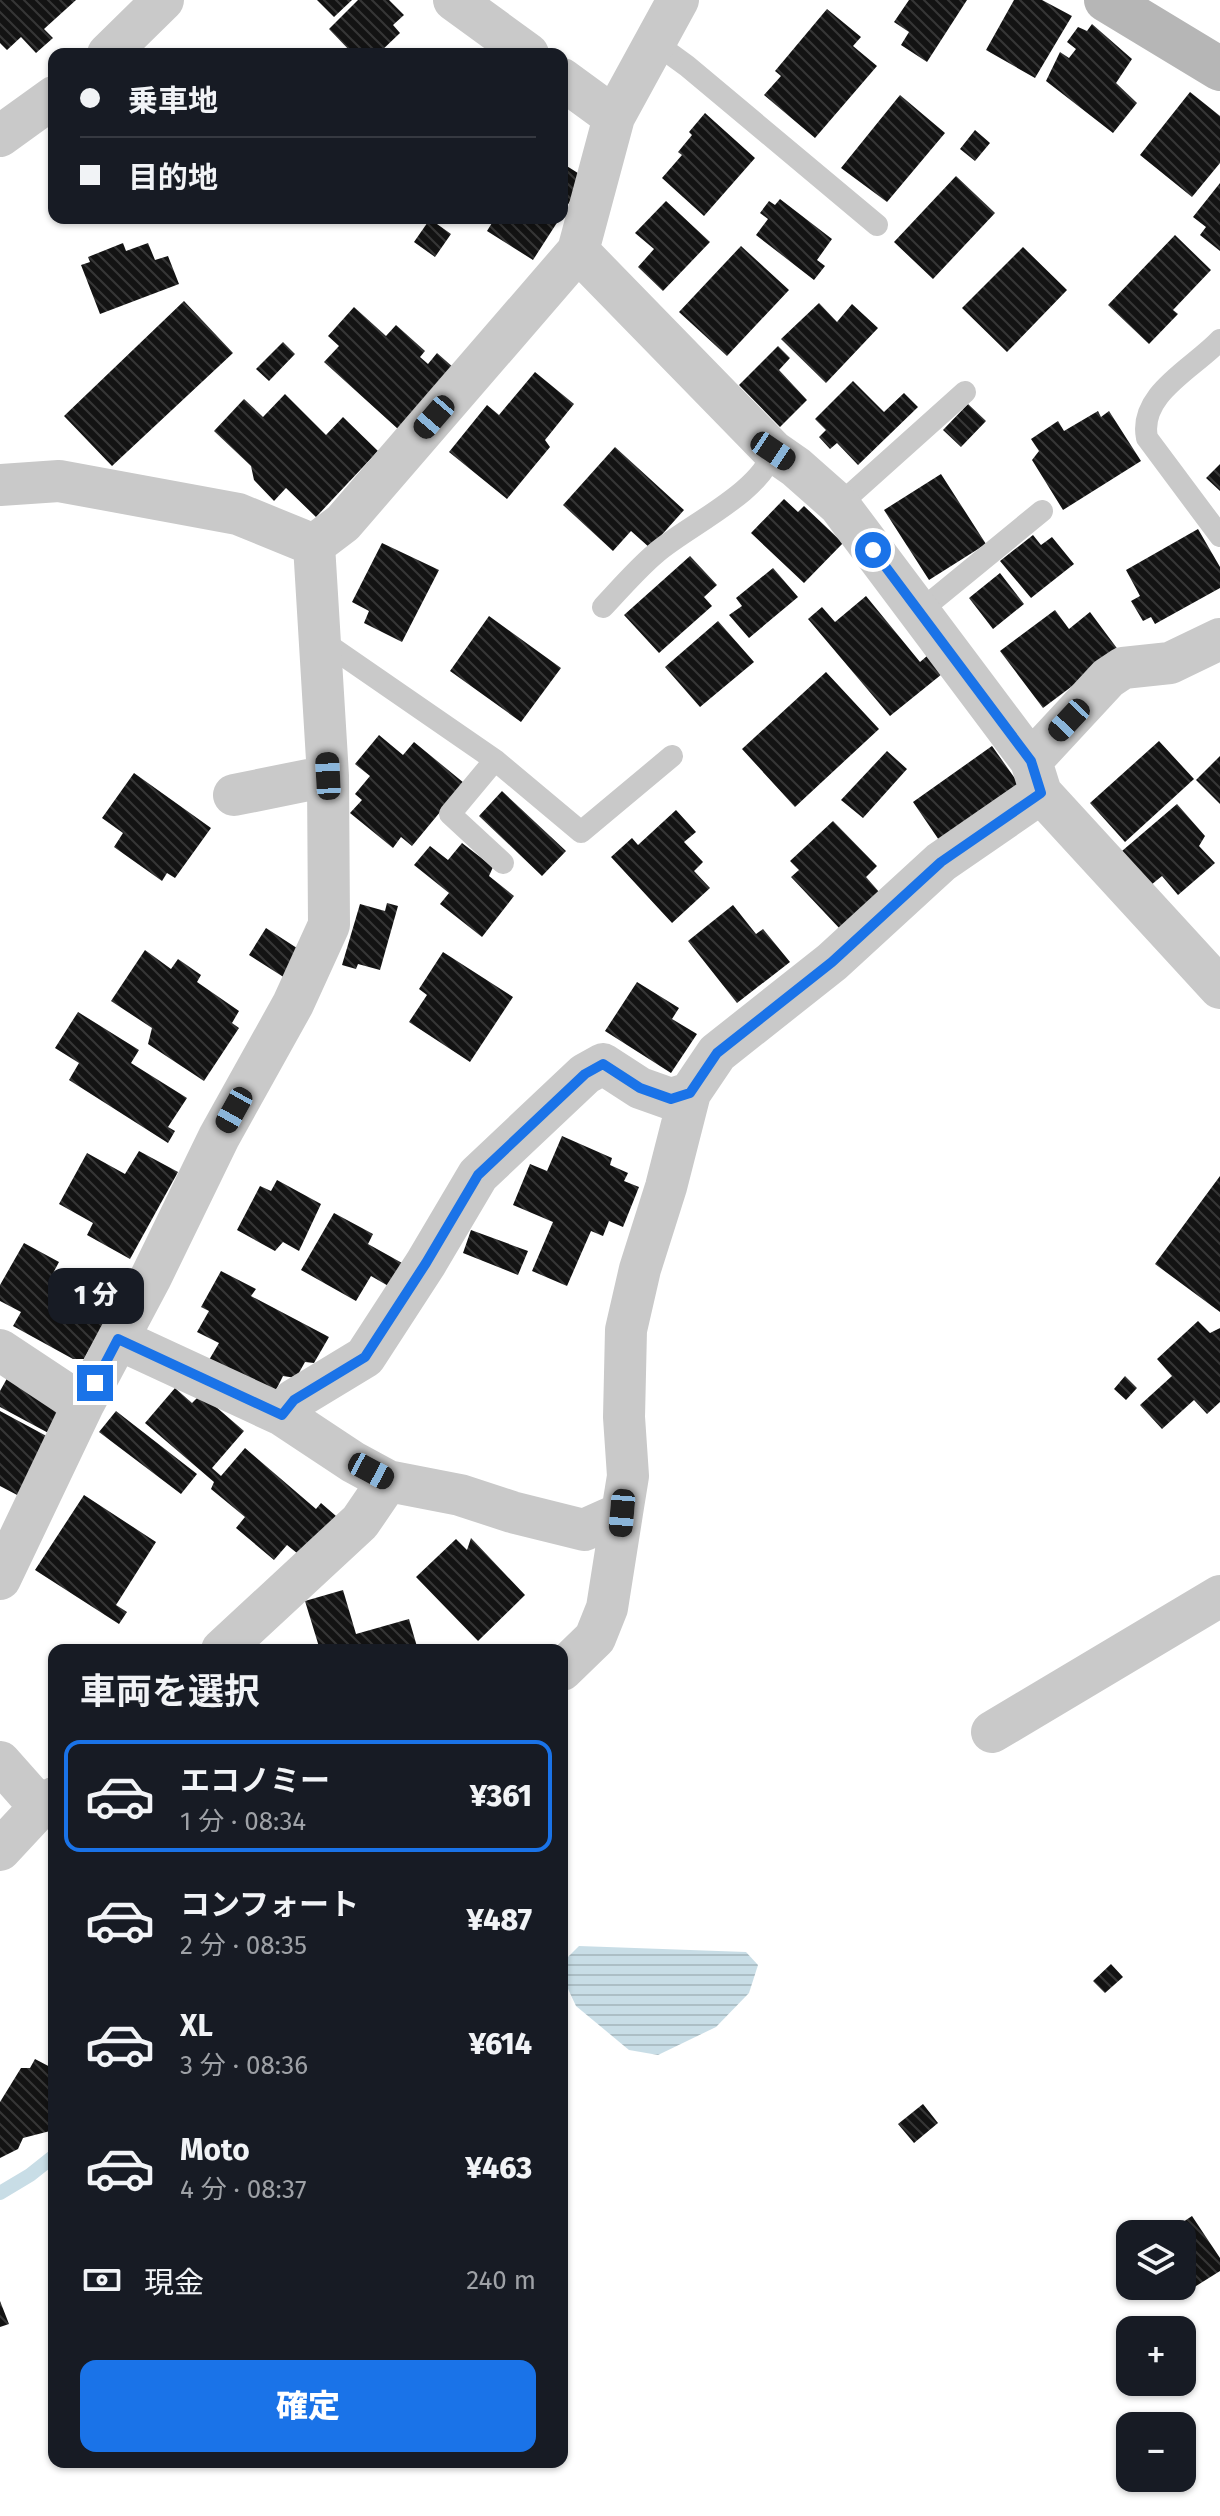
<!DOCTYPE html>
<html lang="ja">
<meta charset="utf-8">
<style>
body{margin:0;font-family:"Fira Sans","Noto Sans JP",sans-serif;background:#20242c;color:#f1f3f6;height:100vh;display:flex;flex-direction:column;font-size:30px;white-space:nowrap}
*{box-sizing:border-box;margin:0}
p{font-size:26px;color:#9ea1a6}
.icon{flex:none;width:44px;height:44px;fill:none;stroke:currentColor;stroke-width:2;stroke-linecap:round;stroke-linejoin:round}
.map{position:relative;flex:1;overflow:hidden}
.drawer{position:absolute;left:48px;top:1644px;width:520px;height:824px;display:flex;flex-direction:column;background:#171b24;border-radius:16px;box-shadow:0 2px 6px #0004}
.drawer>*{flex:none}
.guide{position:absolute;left:48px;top:48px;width:520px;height:176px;border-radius:16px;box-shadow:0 2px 6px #0004;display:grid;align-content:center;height:176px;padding:0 32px;background:#171b24}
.buttons{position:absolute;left:1116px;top:2220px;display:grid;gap:16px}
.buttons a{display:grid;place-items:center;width:80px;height:80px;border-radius:16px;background:#171b24;box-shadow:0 2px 6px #0004;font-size:40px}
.end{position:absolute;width:36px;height:36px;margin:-18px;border:10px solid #1a73e8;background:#fff;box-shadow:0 0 0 4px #fff}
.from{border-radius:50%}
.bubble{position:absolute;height:56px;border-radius:16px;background:#171b24;box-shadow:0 2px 6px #0004;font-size:26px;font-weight:800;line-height:56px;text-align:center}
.car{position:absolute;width:24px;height:48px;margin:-24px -12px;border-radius:10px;box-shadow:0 0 6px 2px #0007;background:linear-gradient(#222 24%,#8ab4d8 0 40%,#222 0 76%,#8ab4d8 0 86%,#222 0)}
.guide b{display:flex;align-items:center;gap:28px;height:76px;font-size:30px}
.guide b+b{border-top:2px solid #363941}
.guide i{width:20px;height:20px;background:#f1f3f6}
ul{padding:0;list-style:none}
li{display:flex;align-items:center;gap:24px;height:112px;margin:0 16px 12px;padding:0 16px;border:4px solid transparent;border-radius:16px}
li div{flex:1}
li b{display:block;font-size:30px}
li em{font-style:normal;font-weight:800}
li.current{border-color:#1a73e8}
li>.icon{width:72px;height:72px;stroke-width:1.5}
h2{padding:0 32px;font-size:36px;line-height:96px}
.pay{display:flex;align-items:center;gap:20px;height:88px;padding:0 32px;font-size:30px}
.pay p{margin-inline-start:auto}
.action{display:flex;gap:16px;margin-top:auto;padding:16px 32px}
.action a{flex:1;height:92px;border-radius:16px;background:#1a73e8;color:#fff;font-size:32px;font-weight:800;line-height:92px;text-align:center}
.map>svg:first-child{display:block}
.water{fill:url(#water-rules)}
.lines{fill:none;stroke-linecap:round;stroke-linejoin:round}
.stream{stroke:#c8dde6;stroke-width:14}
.building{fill:url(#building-back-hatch)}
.lane{stroke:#c9c9c9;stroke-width:22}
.street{stroke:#c9c9c9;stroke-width:42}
.secondary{stroke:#b6b6b6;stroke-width:44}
.route{stroke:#1a73e8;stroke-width:10}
</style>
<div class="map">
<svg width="1220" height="2516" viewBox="0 0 1220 2516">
<defs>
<pattern id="water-rules" width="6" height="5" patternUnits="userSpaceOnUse" patternTransform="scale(2)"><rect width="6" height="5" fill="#c8dde6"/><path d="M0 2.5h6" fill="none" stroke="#acbec5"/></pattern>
<pattern id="building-back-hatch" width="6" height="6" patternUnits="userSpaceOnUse" patternTransform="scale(2)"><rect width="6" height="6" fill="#131313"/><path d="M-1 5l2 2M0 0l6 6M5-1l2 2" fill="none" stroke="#363636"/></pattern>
</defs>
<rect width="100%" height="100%" fill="#fff"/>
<path class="water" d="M579 1946 746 1952 758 1965 749 1993 716 2027 658 2055 629 2050 576 2006 562 1976V1963Z"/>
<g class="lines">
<path class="stream" d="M0 2193 30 2175 54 2156"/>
</g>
<path class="building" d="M0 0H76L44 29 53 38 36 53 21 37 7 50 0 43Z
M317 0H352L334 17Z
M358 0H389L404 15 393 25 400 33 378 54H372L366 48 360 54H353L329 29Z
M909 0H967L927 62 901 45 909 32 894 22Z
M1014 0H1042L1072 16 1035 78 986 50Z
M827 9 861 37 853 46 877 66 815 138 764 95 781 76 775 71Z
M1092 24 1132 59 1116 83 1137 103 1113 133 1046 81 1060 52 1069 58 1076 49 1067 42 1078 27 1087 31Z
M1190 92 1220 116V163L1192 197 1140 155Z
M900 95 945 133 887 202 841 168Z
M705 113 755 158 704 216 662 178 682 155 678 152 692 135 689 132Z
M975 130 990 143 975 161 960 149Z
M562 163 581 175 579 187 562 214Z
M956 176 995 213 933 279 894 242Z
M1220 183V251L1200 235 1206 227 1193 217Z
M780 199 832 239 817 260 825 266 814 280 756 235 768 219 760 213 769 201 775 205Z
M666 201 710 242 663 291 638 267 654 249 635 233Z
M495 218H560L533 260 487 231Z
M430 219 451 234 435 257 414 242Z
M1175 235 1211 270 1173 310 1178 314 1149 344 1108 305Z
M123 243 126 251 148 243 155 260 168 256 179 284 100 314 81 265 90 262 88 257Z
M741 246 789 290 727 356 679 312Z
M1023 247 1067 290 1007 352 962 308Z
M184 301 233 353 112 466 64 416Z
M819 303 837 322 852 304 878 328 826 383 781 339Z
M354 307 386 336 396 325 425 351 420 357 428 364 437 353 454 368 398 429 324 362 339 346 328 336Z
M283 342 295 354 269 381 256 369Z
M778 346 790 358 779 370 807 400 780 427 739 385Z
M535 372 574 404 545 440 550 447 507 499 449 452 487 405 499 415Z
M853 381 884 412 904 393 918 407 858 465 837 443 830 449 819 437 826 430 815 419Z
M285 394 326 435 343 417 378 451 316 517 286 488 274 501 254 480 251 466 214 431 244 399 263 417Z
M968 404 986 421 961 447 943 430Z
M1098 411 1101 417 1109 411 1141 461 1063 510 1032 460 1039 451 1031 439 1058 421 1064 431Z
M615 447 684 510 650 548 631 531 613 551 563 505Z
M1220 464V491L1206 478Z
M941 474 986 544 929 580 884 510Z
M784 499 798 512 804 506 843 543 804 583 751 533Z
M1198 529 1220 567V588L1155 624 1151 617 1143 621 1131 601 1140 596 1126 570Z
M1033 535 1041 545 1052 537 1074 564 1031 598 1000 561Z
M382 543 439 570 402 642 364 623 369 611 352 602Z
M690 556 717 585 704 597 712 606 659 653 624 615Z
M773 568 798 597 749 638 729 615 742 606 736 598Z
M1000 573 1024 604 993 629 969 598Z
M866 596 920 662 927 656 942 674 890 716 808 619 822 607 835 622Z
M1055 610 1069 629 1090 612 1119 651 1043 708 1000 651Z
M489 616 561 668 521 722 450 671Z
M718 621 754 662 700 707 665 667Z
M826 672 879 729 795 807 742 749Z
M379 735 403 755 414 742 464 783 412 846 401 837 393 848 350 813 362 800 355 794 370 776 355 764Z
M1159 741 1194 779 1125 842 1090 803Z
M992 746 1021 787 941 843 913 802Z
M887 751 907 769 863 818 841 800Z
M1220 756V804L1196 780Z
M134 773 211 828 175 878 167 873 162 881 114 847 123 833 102 818Z
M502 791 566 851 542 876 479 816Z
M1177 804 1205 836 1199 846 1215 863 1178 895 1162 876 1151 885 1122 851Z
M676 810 696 832 684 842 703 862 694 871 710 888 672 923 611 857 632 838 638 845Z
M833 821 877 866 866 877 880 893 841 930 791 877 799 870 790 861Z
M462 843 493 867 489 876 514 896 482 937 440 904 449 893 414 865 430 846 448 860Z
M387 903 398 906 380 970 358 964 356 969 342 965 360 904 385 911Z
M733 905 756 934 763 929 790 962 737 1003 688 941Z
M266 928 303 952 285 978 249 955Z
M145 950 171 969 178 959 201 975 197 982 239 1011 232 1023 239 1028 204 1081 148 1044 152 1028 111 1001Z
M443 952 513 997 470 1062 409 1022 427 995 419 989Z
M637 982 679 1008 672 1019 697 1034 671 1073 605 1031Z
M78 1012 139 1050 131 1063 187 1098 168 1127 175 1131 168 1143 69 1080 79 1063 55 1048Z
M562 1136 612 1158 610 1165 628 1173 624 1181 639 1187 623 1227 609 1221 603 1236 591 1231 567 1286 532 1271 553 1222 513 1205 530 1164 547 1171Z
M139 1151 178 1172 130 1259 87 1235 93 1223 59 1204 87 1153 125 1174Z
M1220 1176V1312L1155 1264Z
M277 1180 321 1204 299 1251 283 1242 275 1251 237 1230 260 1186 271 1191Z
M334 1213 373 1234 368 1244 411 1268 397 1291 371 1276 356 1301 301 1270Z
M471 1230 528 1251 518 1275 463 1253Z
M24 1243 59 1262 51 1277 68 1288 71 1282 84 1290 78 1300 108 1316 84 1359H73L13 1326 21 1312 0 1301V1285Z
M221 1271 256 1289 251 1296 329 1337 314 1363 305 1362 296 1378 283 1376 274 1394 209 1360 219 1343 197 1332 209 1311 201 1307Z
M1198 1321 1210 1333 1220 1328V1402L1207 1414 1194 1400 1162 1429 1140 1405 1172 1376 1157 1359Z
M10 1373 71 1405 54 1436 0 1407V1391Z
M1125 1376 1137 1388 1126 1400 1114 1389Z
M175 1388 192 1403 201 1394 244 1431 212 1468 221 1476 245 1448 316 1509 321 1503 336 1516 308 1562 287 1545 274 1560 236 1528 245 1517 211 1489 214 1482 145 1423Z
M0 1411 52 1439 21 1497 0 1486Z
M116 1411 197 1474 181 1494 99 1432Z
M84 1495 156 1542 116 1605 127 1612 119 1624 35 1570Z
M471 1538 525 1595 478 1641 416 1577 456 1539 467 1550Z
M343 1590 356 1634 409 1619 418 1650H320L305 1601Z
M1111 1964 1123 1977 1105 1993 1093 1981Z
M35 2059 54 2069V2130L23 2138 18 2149 0 2158V2102L21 2068H30Z
M923 2104 938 2123 914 2143 898 2124Z
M1192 2216 1220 2258V2271L1177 2298 1169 2286H1182V2234H1165Z
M0 2301 9 2324 0 2327Z"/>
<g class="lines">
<path class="lane" d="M654 42 687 66 877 225
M1220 340C1194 368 1138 394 1147 438L1220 536
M839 505 965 392
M603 607C620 589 637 569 656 553 687 526 762 492 773 451
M920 611 1042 511
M321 640 495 760 581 832 672 756
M495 760 450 814 503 863"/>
<path class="street" d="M454 0 528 54
M108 54 163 0
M562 79 614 117
M0 136 54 97
M578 251 773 451 796 467 839 505 1031 761 1041 793 1220 988
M0 485 59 481 238 514 314 545
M314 545 343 523 578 251 614 117 678 0
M1031 761 1108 678 1123 668 1170 663 1220 639
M234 795 328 776
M118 1339 282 1415 353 1462 388 1481
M0 1350 83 1405
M282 1415 294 1400 365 1357 426 1263 478 1175 585 1074 603 1064 640 1088 671 1099 690 1093
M0 1579 83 1405 150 1279 219 1137 293 1004 329 925 328 776 314 545
M222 1650 360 1522 388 1481 460 1495 512 1512 584 1530 622 1513 628 1476 624 1417 626 1330 640 1269 666 1187 690 1093 717 1053 832 962 941 862 1041 793
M562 1670 595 1638 607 1608 622 1513
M992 1732 1220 1596
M0 1762 40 1807
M0 1850 40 1807 54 1798"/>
<path class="secondary" d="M1106 0 1220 69"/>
</g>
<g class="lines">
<path class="route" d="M95 1383 118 1339 282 1415 294 1400 365 1357 426 1263 478 1175 585 1074 603 1064 640 1088 671 1099 690 1093 717 1053 832 962 941 862 1041 793 1031 761 873 550"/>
</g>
</svg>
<div class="buttons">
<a><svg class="icon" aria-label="layers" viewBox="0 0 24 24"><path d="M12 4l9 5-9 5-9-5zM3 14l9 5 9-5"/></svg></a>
<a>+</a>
<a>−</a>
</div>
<i class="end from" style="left:873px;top:550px"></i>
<i class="end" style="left:95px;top:1383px"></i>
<div class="bubble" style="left:48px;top:1268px;width:96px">1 分</div>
<i class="car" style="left:434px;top:417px;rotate:221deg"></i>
<i class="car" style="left:773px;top:451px;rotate:124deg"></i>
<i class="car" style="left:1069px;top:720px;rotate:223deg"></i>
<i class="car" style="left:328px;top:776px;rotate:357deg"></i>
<i class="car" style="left:234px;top:1110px;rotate:209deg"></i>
<i class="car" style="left:371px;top:1471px;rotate:118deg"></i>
<i class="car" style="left:622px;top:1513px;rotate:185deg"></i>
<div class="guide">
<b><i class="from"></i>乗車地</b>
<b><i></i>目的地</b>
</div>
<section class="drawer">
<h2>車両を選択</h2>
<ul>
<li class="current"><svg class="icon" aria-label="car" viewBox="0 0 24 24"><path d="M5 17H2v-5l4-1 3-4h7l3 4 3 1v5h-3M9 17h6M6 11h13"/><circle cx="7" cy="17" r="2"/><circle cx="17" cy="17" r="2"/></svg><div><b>エコノミー</b><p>1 分 · 08:34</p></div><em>¥361</em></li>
<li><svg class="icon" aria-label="car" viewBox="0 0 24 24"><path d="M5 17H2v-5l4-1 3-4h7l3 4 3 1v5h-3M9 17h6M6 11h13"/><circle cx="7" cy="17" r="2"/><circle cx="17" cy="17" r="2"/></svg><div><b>コンフォート</b><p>2 分 · 08:35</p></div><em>¥487</em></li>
<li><svg class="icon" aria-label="car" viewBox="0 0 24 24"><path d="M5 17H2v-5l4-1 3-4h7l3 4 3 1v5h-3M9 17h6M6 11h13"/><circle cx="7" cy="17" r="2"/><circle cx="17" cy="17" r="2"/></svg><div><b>XL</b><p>3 分 · 08:36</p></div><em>¥614</em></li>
<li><svg class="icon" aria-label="car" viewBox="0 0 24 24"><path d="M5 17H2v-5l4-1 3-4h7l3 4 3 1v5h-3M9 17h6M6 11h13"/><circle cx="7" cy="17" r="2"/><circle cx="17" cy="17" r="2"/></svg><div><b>Moto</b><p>4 分 · 08:37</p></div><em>¥463</em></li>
</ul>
<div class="pay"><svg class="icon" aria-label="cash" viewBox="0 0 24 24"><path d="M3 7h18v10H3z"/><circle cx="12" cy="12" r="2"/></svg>現金<p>240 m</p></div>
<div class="action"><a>確定</a></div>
</section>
</div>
